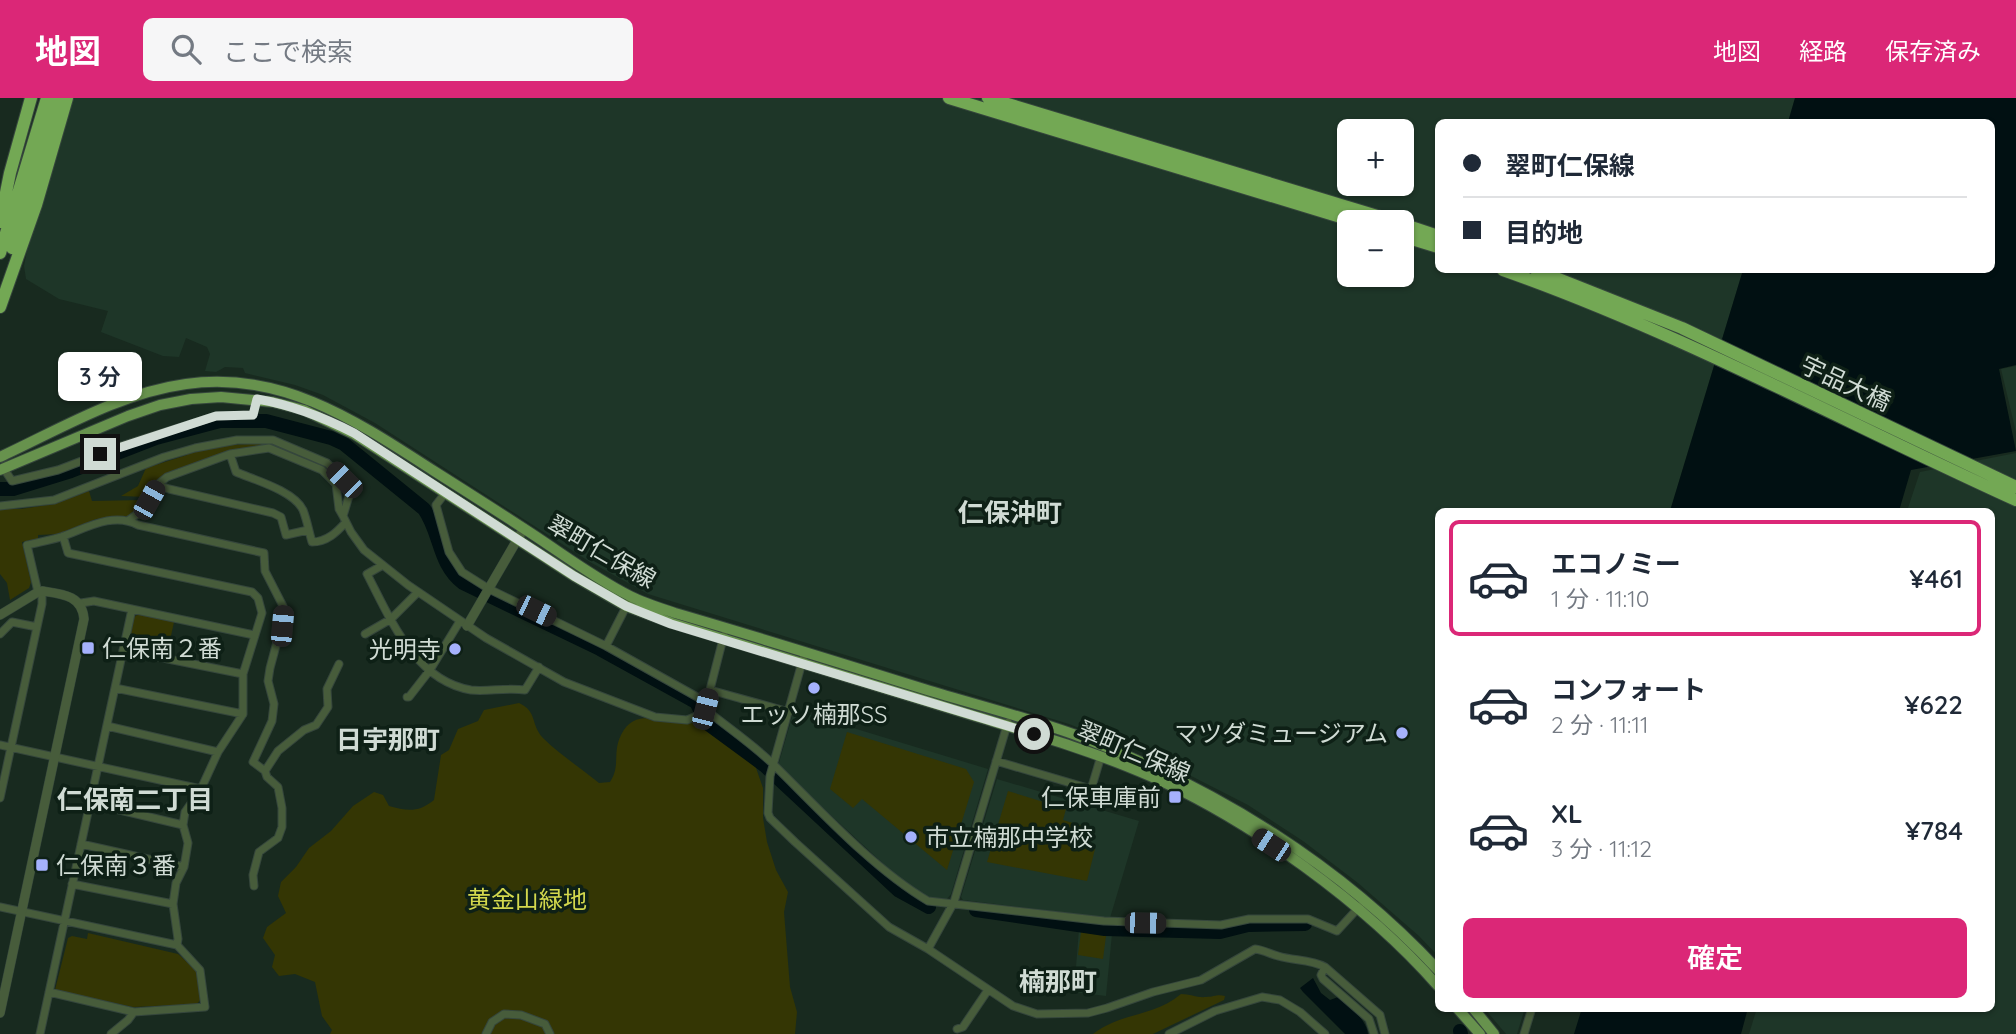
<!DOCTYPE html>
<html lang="ja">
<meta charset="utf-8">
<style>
body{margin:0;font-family:Quicksand,"Noto Sans JP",sans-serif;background:#f6f6f7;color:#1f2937;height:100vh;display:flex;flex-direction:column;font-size:26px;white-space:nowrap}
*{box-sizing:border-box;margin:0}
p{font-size:23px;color:#747a83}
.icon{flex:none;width:38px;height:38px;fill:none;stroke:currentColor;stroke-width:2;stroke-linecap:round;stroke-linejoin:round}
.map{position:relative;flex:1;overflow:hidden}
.side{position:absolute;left:1435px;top:410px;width:560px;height:504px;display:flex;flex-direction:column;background:#fff;border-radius:10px;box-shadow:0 2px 5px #0004}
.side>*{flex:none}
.guide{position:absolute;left:1435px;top:21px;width:560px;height:154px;border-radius:10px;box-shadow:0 2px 5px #0004;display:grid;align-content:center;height:154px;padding:0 28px;background:#fff}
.tools{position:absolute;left:1337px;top:21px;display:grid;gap:14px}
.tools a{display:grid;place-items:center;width:77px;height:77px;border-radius:10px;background:#fff;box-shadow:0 2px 5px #0004;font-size:35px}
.end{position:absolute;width:32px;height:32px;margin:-16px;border:9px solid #d0dbd4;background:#111;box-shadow:0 0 0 4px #111}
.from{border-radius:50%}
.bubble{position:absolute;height:49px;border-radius:10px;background:#fff;box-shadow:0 2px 5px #0004;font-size:23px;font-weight:600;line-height:49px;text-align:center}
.car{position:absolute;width:21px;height:42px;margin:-21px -10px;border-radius:9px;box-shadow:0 0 5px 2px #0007;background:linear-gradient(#222 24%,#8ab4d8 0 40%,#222 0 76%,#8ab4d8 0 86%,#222 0)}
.guide b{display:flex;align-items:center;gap:24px;height:66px;font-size:26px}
.guide b+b{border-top:2px solid #e0e1e3}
.guide i{width:18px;height:18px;background:#1f2937}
ul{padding:12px 0 0;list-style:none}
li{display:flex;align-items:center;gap:21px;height:116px;margin:0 14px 10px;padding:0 14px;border:4px solid transparent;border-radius:10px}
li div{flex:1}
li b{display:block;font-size:26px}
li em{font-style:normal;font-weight:600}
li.current{border-color:#db2777}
li>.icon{width:63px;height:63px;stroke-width:1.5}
.button{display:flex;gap:14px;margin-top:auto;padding:14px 28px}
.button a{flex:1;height:80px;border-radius:10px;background:#db2777;color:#fff;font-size:28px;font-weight:600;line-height:80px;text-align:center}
header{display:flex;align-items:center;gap:42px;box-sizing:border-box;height:98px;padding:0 35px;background:#db2777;color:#fff}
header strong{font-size:33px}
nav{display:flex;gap:38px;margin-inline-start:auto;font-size:24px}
.search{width:490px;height:63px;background:#f6f6f7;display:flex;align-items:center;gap:18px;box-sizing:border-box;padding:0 24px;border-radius:10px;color:#747a83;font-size:26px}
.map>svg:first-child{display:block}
.built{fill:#1e3628;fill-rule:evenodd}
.green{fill:#343604}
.water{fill:#011012}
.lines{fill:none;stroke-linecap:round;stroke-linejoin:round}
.river{stroke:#011012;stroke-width:14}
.minor-casing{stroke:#35463c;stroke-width:9}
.tertiary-casing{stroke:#35463c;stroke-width:10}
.primary-casing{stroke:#35463c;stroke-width:12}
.motorway-casing{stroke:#35463c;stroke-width:14}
.minor{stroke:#475c3b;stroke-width:7}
.tertiary{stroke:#475c3b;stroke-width:9}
.primary{stroke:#67924d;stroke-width:10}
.motorway{stroke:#73a854;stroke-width:12}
.route{stroke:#d0dbd4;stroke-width:9}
.poi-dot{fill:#a5b1fc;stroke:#0e2016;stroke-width:2.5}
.labels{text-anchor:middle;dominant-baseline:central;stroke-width:7;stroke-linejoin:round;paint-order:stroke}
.street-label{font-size:24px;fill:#d0dbd4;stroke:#0e2016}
.poi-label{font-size:24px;fill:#d0dbd4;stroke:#0e2016;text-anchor:start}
.park-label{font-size:24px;fill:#d3d84d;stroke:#0e2016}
.neighbourhood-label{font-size:26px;font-weight:bold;fill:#d0dbd4;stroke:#0e2016}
</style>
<header>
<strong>地図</strong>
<div class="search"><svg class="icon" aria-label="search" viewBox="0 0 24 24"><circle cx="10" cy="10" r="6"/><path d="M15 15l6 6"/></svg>ここで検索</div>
<nav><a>地図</a><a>経路</a><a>保存済み</a></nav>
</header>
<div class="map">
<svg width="2016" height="936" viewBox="0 0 2016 936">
<rect width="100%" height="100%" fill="#182a1f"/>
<path class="built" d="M71 0H1795L1788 24H1438V172H1743L1670 413H1438V858L1419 838 1358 785 1303 743 1248 707 1156 660 1069 626 648 496 590 464 375 325 323 297 295 287 245 275 243 270 225 269 216 274 205 273 210 256 207 249 186 240 179 259 163 258 101 234 108 213 59 201 26 181 24 168 30 137ZM1349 33H1402V86H1349ZM1349 124H1402V177H1349Z
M2016 268V334L2001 271Z
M2016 355V936H1749L1757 910H1992V413H1907L1920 374Z
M794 612 988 671 951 796 947 801H932L905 786 778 668Z
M997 681 1139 723 1110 820 963 802 961 799Z
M1079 831 1112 836 1106 898 1074 894Z
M1484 910H1525L1517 936H1506Z"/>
<path class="green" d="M272 345 281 349 263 347 227 353 166 375 153 386 146 399 121 398 138 388 146 370 187 357V355L228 347Z
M89 393 92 403 145 402 138 412 129 418 96 421 58 436 38 437V441L22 444 31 484 29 490 10 502 7 485 0 476V411H21L54 406Z
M139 516 174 524 167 556 131 549 128 543 134 519Z
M519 605C538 614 530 626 543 640 560 657 581 670 599 685L610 684C621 667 612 655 621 637 634 609 662 624 686 624 691 624 697 622 702 620L736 647 755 667 763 690V720L767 744 776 772 788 794 784 814 790 889 797 914 795 936H330L332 932 322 918 315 884 295 876 279 878 272 869 275 857 263 840 267 829 286 815 278 798 281 784 296 769 309 750 331 733 353 708 374 694 383 697 389 708C407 713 418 715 434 702L441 657 449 652 458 631 478 623 484 612Z
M847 634 966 671 974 684 947 772 862 701 853 710 830 691Z
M1008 693 1066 711 1063 722 1089 730 1084 747 1095 751 1087 783 987 764Z
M1081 834 1106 838 1103 861 1078 857Z
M88 835 178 856 198 874 200 902 197 906 133 909 55 892 68 840 72 838 87 841Z
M1181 896C1190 896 1198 900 1206 899 1214 899 1217 896 1225 898L1224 902 1153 936H1093C1123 913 1152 920 1181 896Z"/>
<path class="water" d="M1795 0H2016V267L1999 271 2016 353 1911 372 1899 413H1670L1743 172H1992V24H1788Z
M1313 880 1321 895 1330 902 1338 899C1349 909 1366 920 1368 936H1345L1303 894 1300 890Z
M1582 910H1748L1741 936H1574Z"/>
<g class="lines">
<path class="river" d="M0 391H13L71 373 156 340 220 323H266L331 340 344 346 424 411C441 435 438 466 463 485L600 551 696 604 707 625 764 667 898 792 929 809
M976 812 1105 831 1220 834 1248 827 1305 826
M1460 933 1461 936"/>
<defs>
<path id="minor" d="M230 356 236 374C255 382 294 393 303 412 307 422 309 434 312 444 327 444 337 434 346 424
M4 371 12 383 58 372 121 348 216 318 253 317 257 301
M157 387 169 391 273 415 281 419 286 437 308 432
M446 394 436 407 449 454 462 474 489 491 606 548 699 600 705 611C727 629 751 645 772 665 819 711 871 769 928 803L1104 823 1221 827 1249 821H1308L1337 833 1360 808
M0 408 54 402 164 359 195 350 237 342H273L327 365 344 381 349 398 343 418 351 434 364 452 408 487 486 540 564 584 655 619 687 622 699 617 705 611 724 537
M129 422 144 411 157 387 167 379 230 356 269 350 322 372 336 386 339 411 343 418
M63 438 68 455 252 494 258 500 262 515 243 576V616L218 654 201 691 185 714 183 727 188 745 184 769 176 785 173 806 178 841 177 847 200 872 205 909 134 914 128 922 111 936
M383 467 367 476C390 520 415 583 471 592 488 594 507 589 525 592L539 569
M38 494 27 447C39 444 52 442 64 438 88 429 114 414 138 427L264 455 265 473 283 508 281 529 270 570 268 583 274 606 272 623 253 664 265 673
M81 505 94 503 254 537
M0 536 12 524 37 529
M365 536 391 521 418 494
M606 548 628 505
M123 552 243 576
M805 554 770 678 768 715 770 720 795 744 889 829 928 851 1013 908 1037 916 1088 915 1107 910 1153 894 1201 882 1255 851C1264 852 1270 856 1278 858 1294 863 1310 861 1325 869L1380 917 1385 936
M115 590 243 616
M710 592 789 614
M407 599H409L430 572 460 523
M107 628 218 654
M0 647 201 691
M996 663 1091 691
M0 700 42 506V493
M90 705 183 727
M1087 705 1101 658
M81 746 184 769
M72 786 173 806
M254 788 253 777 259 754 278 740 282 729V710L278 689 267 679 265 673 278 653 304 632 316 627 328 609 327 591 339 566
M0 809 177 847
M928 851 954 804 1008 624
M1325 869 1321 877 1323 881 1369 921 1374 936
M49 894 134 914
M957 931 963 929 988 892
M40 936 132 511
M486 936 492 924 504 916 521 917 545 926 550 936
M1169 936 1215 913 1262 899 1280 902 1300 914 1325 936
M1524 936 1532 910"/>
<path id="tertiary" d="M0 517 38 494 42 493C62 496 82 497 84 521L0 915
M467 528 524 430"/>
<path id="primary" d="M0 359C60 331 120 295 186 286 282 272 358 324 434 373 464 392 494 411 523 430 559 453 592 479 630 498 644 505 660 510 675 515 758 539 841 565 924 591 976 607 1030 620 1081 639 1216 690 1340 767 1438 872
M0 372 128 318 160 307 191 301 221 299 273 304 304 312 354 336 574 478 626 508 672 525C773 555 874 586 975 618 1034 636 1093 653 1150 678 1250 722 1366 806 1438 888
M1457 910 1480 936
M1473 910 1494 936"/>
<path id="motorway" d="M949 0 1357 124
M988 0 1397 124
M0 124 10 75 31 0
M1402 126 1438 138
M1402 138 1438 149
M12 150 58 0
M0 155 47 0
M1503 172C1679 234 1846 325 2016 402
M1536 172 1682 230 2016 389
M0 209 36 107 67 0"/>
</defs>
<use href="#minor" class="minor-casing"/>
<use href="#tertiary" class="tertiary-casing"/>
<use href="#primary" class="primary-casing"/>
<use href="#motorway" class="motorway-casing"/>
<use href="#minor" class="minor"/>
<use href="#tertiary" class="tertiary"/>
<use href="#primary" class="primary"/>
<use href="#motorway" class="motorway"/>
</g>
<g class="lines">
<path class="route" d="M100 356 216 318 253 317 257 301C292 307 323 319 354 335L574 478 626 508 671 526 1034 636"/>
</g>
<g class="poi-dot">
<rect x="81" y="543" width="14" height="14" rx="3.5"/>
<circle cx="455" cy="551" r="7"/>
<circle cx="814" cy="590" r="7"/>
<circle cx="1402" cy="635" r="7"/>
<rect x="1168" y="692" width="14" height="14" rx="3.5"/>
<circle cx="911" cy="739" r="7"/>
<rect x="35" y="760" width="14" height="14" rx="3.5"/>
</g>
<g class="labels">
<g class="street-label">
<text transform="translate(1846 285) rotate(25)">宇品大橋</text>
<text transform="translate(602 453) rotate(30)">翠町仁保線</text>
<text transform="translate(1134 653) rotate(23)">翠町仁保線</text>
</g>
<g class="poi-label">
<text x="102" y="550">仁保南２番</text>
<text x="441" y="551" text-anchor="end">光明寺</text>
<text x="814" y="616" text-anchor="middle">エッソ楠那SS</text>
<text x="1388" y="635" text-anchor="end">マツダミュージアム</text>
<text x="1161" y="699" text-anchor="end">仁保車庫前</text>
<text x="925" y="739">市立楠那中学校</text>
<text x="56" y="767">仁保南３番</text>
</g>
<g class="park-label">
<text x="527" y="801">黄金山緑地</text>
</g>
<g class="neighbourhood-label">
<text x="1010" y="414">仁保沖町</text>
<text x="388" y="641">日宇那町</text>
<text x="135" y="701">仁保南二丁目</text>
<text x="1058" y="883">楠那町</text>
</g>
</g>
</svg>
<div class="tools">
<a>+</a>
<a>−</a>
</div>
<i class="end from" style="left:1034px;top:636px"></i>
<i class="end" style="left:100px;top:356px"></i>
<div class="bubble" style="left:58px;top:254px;width:84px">3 分</div>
<i class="car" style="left:344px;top:382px;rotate:315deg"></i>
<i class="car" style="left:149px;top:402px;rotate:29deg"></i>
<i class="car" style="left:536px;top:513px;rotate:116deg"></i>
<i class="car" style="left:282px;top:528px;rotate:5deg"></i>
<i class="car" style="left:705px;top:611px;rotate:14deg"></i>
<i class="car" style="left:1271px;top:747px;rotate:303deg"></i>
<i class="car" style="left:1145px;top:825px;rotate:91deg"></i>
<div class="guide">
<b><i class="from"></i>翠町仁保線</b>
<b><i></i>目的地</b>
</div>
<section class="side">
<ul>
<li class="current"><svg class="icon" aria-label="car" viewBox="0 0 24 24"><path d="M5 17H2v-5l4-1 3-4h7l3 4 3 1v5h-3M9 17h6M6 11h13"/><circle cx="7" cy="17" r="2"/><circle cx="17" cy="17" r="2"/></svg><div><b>エコノミー</b><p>1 分 · 11:10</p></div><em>¥461</em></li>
<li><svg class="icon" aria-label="car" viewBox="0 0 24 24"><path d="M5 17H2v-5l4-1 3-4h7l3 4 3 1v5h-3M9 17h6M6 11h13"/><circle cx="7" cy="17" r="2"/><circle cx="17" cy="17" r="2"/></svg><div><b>コンフォート</b><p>2 分 · 11:11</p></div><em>¥622</em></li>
<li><svg class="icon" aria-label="car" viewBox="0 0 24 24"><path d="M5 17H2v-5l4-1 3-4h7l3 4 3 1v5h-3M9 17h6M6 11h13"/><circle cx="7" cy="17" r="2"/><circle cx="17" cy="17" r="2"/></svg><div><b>XL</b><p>3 分 · 11:12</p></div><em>¥784</em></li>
</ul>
<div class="button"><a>確定</a></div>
</section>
</div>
